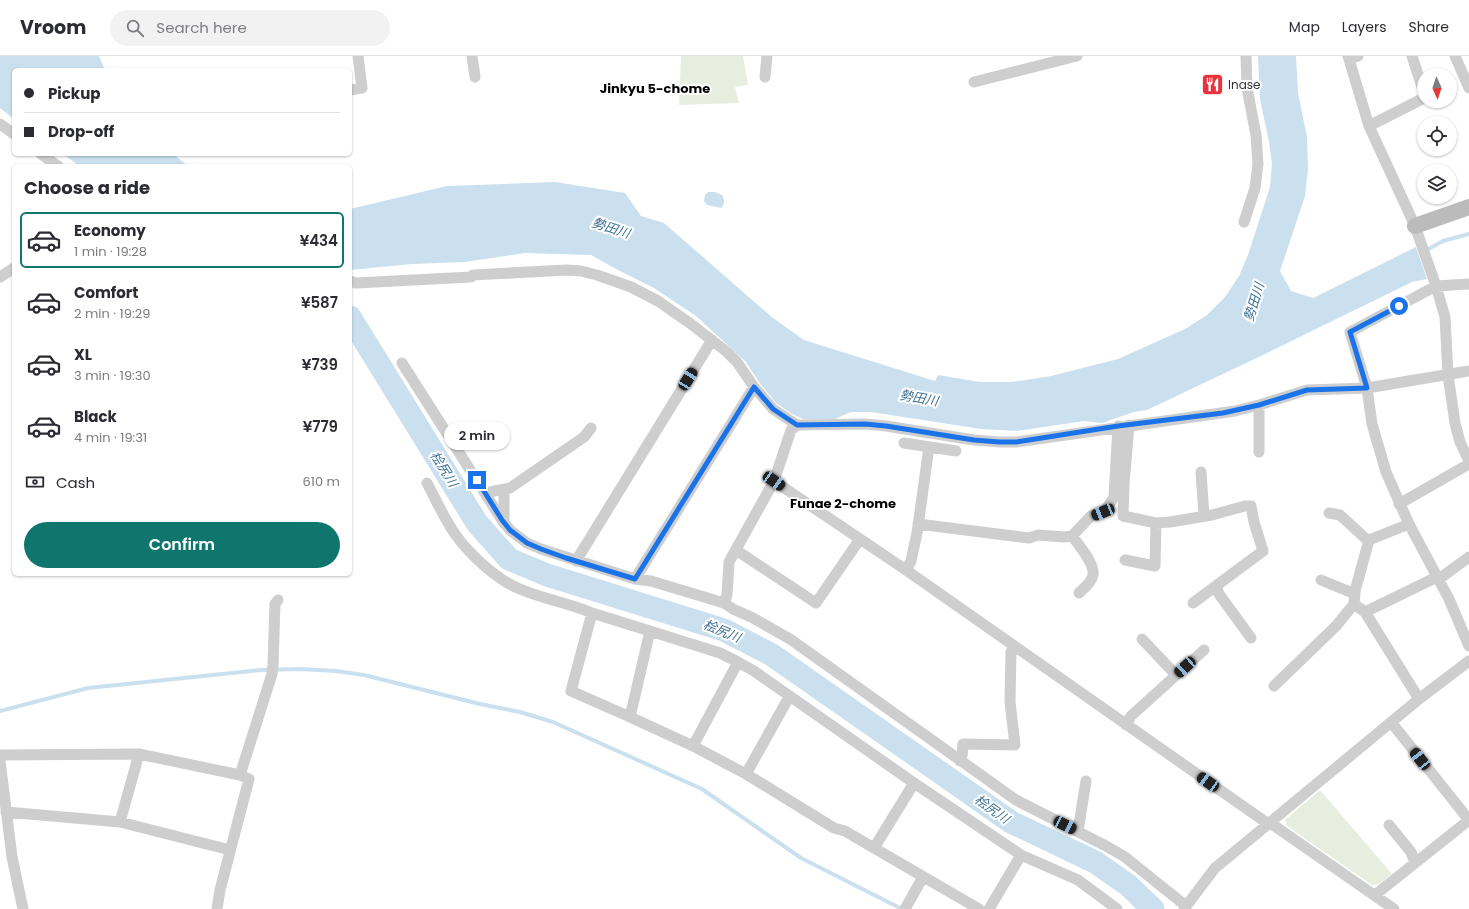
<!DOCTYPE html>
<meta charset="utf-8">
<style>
body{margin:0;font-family:Poppins,"Noto Sans JP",sans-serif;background:#f2f2f3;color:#2b2b33;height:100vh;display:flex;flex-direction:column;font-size:15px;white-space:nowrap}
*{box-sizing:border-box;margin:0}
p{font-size:13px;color:#7c7c81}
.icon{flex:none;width:22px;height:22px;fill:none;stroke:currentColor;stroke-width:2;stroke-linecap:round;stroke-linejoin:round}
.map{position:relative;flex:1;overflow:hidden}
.details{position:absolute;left:12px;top:108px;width:340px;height:412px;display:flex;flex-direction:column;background:#fff;border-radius:6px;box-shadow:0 1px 3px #0004}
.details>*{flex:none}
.guide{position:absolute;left:12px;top:12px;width:340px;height:88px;border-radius:6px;box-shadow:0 1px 3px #0004;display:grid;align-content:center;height:88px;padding:0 12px;background:#fff}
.needle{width:26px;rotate:177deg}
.tools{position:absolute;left:1417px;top:12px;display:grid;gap:8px}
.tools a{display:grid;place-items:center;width:40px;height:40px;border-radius:50%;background:#fff;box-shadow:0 1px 3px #0004;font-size:20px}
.end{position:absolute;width:18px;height:18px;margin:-9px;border:5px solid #1a73e8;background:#fff;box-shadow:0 0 0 2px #fff}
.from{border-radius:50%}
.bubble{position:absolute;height:28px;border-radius:14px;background:#fff;box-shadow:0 1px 3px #0004;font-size:13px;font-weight:600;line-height:28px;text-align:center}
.car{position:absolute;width:12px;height:24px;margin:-12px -6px;border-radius:5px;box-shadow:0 0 3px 1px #0007;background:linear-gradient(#222 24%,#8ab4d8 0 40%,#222 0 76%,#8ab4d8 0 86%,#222 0)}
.guide b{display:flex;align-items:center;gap:14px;height:38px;font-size:15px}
.guide b+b{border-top:1px solid #e1e1e2}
.guide i{width:10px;height:10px;background:#2b2b33}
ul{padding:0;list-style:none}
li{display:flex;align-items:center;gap:12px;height:56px;margin:0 8px 6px;padding:0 4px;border:2px solid transparent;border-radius:6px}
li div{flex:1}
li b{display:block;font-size:15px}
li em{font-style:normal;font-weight:600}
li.current{border-color:#0f766e}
li>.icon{width:36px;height:36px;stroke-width:1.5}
h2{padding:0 12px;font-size:18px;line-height:48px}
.pay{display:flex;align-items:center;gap:10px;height:44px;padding:0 12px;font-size:15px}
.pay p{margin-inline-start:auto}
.button{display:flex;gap:8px;margin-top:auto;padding:8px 12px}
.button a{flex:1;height:46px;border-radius:24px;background:#0f766e;color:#fff;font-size:16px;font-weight:600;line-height:46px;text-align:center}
header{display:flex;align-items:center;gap:24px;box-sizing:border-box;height:56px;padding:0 20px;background:#fff;border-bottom:1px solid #e1e1e2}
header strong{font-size:19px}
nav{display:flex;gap:22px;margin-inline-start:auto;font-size:14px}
.search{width:280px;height:36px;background:#f2f2f3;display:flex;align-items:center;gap:10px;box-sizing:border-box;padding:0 14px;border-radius:22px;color:#7c7c81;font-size:15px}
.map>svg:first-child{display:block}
.green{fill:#e7eedf}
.water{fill:#cbe0ee}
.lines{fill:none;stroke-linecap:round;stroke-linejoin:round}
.stream{stroke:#cbe0ee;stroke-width:4}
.river{stroke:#cbe0ee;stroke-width:23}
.street{stroke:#cecece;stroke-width:11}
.secondary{stroke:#bbb;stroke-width:16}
.route{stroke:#1a73e8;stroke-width:5}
.labels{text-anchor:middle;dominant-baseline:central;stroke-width:4;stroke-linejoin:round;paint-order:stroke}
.poi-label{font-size:12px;fill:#313131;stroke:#fff;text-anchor:start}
.neighbourhood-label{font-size:13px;font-weight:bold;fill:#000;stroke:#fff}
.water-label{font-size:13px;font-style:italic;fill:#3c7196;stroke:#fff}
</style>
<header>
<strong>Vroom</strong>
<div class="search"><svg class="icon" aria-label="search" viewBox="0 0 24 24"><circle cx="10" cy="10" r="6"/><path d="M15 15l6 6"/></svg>Search here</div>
<nav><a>Map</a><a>Layers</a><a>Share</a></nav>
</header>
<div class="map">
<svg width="1469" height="853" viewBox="0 0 1469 853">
<rect width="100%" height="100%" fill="#fff"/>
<path class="green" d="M681 0H743L748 29 735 31 739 47 679 49Z
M1320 734 1392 818 1379 828 1372 829 1287 770 1285 764Z"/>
<path class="water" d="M0 0H99L105 14H14V63L0 52Z
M1258 0H1296L1298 37 1307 81 1308 113 1305 140 1280 215 1291 235 1313 242 1416 191 1427 223 1412 226 1265 298 1147 354 1134 356 1102 367 1084 365 1017 375 981 373 871 356H851L835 363H803L792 358 776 347 759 326 745 305 696 260 654 232 616 213 591 199 525 197 465 206 412 208 350 214V153L447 130 555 126 625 137 641 160 664 167 773 262 804 284 935 325 938 319 980 326H1012L1051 320 1118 303 1185 273 1207 259 1225 241 1239 220 1248 199 1270 131 1272 108 1269 86 1260 43Z
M63 98H173L188 110H79Z
M708 136H715L722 139C725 144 725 148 721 152L707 149 704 145 705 139Z"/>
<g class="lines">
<path class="stream" d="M1425 195 1443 185 1469 178
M0 655 88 632 261 614 300 613 336 615 364 619 480 648 520 656 553 666 702 733 801 802 902 853"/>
<path class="river" d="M350 261 477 467 509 503 547 519 724 574 772 599 1011 766 1095 806 1128 829 1153 853"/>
<path class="street" d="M472 0 475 21
M1348 0 1369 70 1415 170 1436 230 1445 261 1448 319 1455 367 1460 386 1469 405
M1412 0 1424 37
M1455 0 1469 32
M1349 3 1358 0
M765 21 767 0
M974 26 1077 0
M350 34 362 32 358 0
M0 68 14 78
M1369 70 1424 42
M41 98 58 110
M1244 166 1255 132 1258 108 1256 79 1247 32 1246 0
M0 221 14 212
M350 225 356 227 471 221 473 219 566 214 581 215 597 219 631 231 658 245 691 268 727 296 737 306 754 331 773 353 797 369 865 368 886 370 974 384 999 386H1016L1235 355 1259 349 1307 334 1367 332 1469 315
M1469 228 1436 230 1350 276 1367 332 1372 368 1386 416 1409 468 1449 543 1469 590
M402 307 502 464 510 474 527 487 541 493 635 523 651 525 724 547 733 553 753 562 790 583 1016 744 1106 790 1125 801 1186 850
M1259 349V396
M797 369 791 374 774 425 906 514 1267 767
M1129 369 1124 428 1123 460 1156 467 1170 466 1212 459 1245 450H1251L1254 466 1263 495 1193 547
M904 387 956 395
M1201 416 1204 460
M427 427C436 444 444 462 455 478 469 498 497 524 520 533 543 543 569 547 592 557
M485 437 510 432 584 381 591 372
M1399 448 1469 408
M1329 457 1340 459 1365 482 1369 484
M504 467V434
M918 468 1029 482 1038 479 1064 481 1072 480 1091 460 1103 456 1107 452 1114 441 1118 370
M1409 468 1369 484 1355 535 1354 548 1365 556 1419 643
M1072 480C1079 489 1095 508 1093 519 1092 526 1084 532 1079 537
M736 494 816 547 860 483
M1125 504 1155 510 1156 467
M576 505 712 284
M906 514 911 505 917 477 929 391
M635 523 754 331
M1439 523 1469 501
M1321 524 1355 538
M1216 530 1219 538 1251 582
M724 547 727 539 729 506 774 425
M1365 556 1437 521
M1142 583 1176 619
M738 606 754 615 914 727 1021 799 1078 824 1117 853
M1274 630 1336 570 1354 548
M789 641 746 718 834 772 845 775 874 792
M630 661 571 635 592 557 650 575
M1391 666 1469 764
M1126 669 1131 660 1204 594
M693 690 630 661 650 575 720 597 738 606 693 690 746 718
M0 699 139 698 240 719 249 723 220 834 217 853
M0 705 12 801 23 853
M960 705 962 700 963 688 1015 689 1010 646 1011 596 1016 591
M240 719 272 618 273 609 275 548 278 544
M914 727 874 792 979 853
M6 756 120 766 230 794
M120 766 139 698
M1269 766 1394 853
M1389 769 1411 796 1415 807
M1078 775 1086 725
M1375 839 1469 764
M905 853 923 821
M989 853 1021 799
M1184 853 1215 812 1419 643 1469 605"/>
<path class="secondary" d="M1415 170 1469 151"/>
</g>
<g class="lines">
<path class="route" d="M477 424 502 464 510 474 527 487 541 493 566 502 635 523 754 331 773 353 797 369 865 368 886 370 974 384 999 386H1016L1118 370 1223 357 1259 349 1307 334 1367 332 1350 276 1399 250"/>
</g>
<defs>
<symbol id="restaurant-square" viewBox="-11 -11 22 22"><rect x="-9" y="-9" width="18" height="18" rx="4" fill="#e9323b" stroke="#fff"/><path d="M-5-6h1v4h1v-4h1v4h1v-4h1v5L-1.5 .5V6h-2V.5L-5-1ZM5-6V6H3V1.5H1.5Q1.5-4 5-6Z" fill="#fff"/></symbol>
</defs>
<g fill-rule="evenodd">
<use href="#restaurant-square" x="1200" y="16" width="25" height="25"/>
</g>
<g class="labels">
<g class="poi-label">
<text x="1228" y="28">Inase</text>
</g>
<g class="neighbourhood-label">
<text x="655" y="32">Jinkyu 5-chome</text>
<text x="843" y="447">Funae 2-chome</text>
</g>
<g class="water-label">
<text transform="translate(611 172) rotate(18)">勢田川</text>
<text transform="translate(1254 246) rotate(-73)">勢田川</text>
<text transform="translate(919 342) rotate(10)">勢田川</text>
<text transform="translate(444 413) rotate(58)">桧尻川</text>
<text transform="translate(722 575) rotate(22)">桧尻川</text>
<text transform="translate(992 753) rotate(35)">桧尻川</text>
</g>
</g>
</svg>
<div class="tools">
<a><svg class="needle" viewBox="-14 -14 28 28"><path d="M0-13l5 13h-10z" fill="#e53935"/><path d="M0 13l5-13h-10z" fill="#7c7c81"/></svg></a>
<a><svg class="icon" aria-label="locate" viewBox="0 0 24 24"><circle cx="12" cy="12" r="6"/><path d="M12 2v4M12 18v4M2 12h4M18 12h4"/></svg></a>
<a><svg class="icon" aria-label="layers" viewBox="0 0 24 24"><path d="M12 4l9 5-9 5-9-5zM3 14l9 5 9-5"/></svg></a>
</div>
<i class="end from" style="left:1399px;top:250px"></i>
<i class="end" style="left:477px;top:424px"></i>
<div class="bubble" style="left:444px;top:366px;width:66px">2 min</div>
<i class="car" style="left:688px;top:323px;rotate:32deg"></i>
<i class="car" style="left:774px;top:425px;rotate:124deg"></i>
<i class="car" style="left:1103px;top:456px;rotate:248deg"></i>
<i class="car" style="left:1185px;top:611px;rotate:228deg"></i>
<i class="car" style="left:1420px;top:703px;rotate:322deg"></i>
<i class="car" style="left:1208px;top:726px;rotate:305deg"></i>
<i class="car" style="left:1065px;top:769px;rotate:116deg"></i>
<div class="guide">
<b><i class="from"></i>Pickup</b>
<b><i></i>Drop-off</b>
</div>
<section class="details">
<h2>Choose a ride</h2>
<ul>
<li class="current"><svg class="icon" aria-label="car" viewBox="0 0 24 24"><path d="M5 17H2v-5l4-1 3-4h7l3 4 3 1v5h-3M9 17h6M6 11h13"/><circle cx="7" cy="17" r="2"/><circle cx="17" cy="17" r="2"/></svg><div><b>Economy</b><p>1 min · 19:28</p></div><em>¥434</em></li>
<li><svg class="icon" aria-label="car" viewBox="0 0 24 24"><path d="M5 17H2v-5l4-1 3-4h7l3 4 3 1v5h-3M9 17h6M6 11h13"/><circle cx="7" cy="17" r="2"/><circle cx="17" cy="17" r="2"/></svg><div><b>Comfort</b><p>2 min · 19:29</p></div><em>¥587</em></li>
<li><svg class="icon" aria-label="car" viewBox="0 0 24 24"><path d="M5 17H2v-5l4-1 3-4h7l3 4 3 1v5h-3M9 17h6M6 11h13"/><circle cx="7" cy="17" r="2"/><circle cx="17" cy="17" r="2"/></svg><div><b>XL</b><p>3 min · 19:30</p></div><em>¥739</em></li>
<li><svg class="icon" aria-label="car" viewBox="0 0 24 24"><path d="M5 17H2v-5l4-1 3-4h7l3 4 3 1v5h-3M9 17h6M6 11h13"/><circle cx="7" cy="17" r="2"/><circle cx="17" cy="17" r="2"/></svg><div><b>Black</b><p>4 min · 19:31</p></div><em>¥779</em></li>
</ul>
<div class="pay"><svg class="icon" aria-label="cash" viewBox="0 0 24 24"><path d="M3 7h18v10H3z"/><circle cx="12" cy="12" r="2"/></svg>Cash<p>610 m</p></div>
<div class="button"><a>Confirm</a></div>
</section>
</div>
